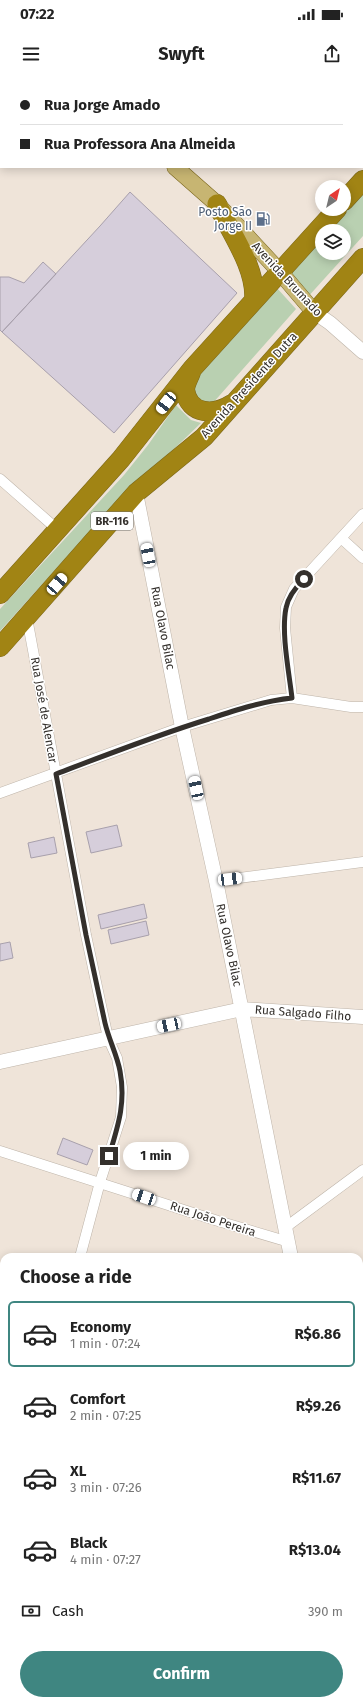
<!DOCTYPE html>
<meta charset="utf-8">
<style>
body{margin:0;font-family:"Fira Sans",sans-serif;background:#f6f6f6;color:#222;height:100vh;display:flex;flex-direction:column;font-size:15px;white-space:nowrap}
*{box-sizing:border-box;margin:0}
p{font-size:13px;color:#767676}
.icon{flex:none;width:22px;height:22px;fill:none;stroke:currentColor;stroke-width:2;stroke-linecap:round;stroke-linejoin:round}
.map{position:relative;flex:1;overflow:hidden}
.drawer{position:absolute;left:0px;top:1173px;width:363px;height:452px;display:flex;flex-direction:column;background:#fff;border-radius:12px 12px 0 0;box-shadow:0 2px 10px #0003}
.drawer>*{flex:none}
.guide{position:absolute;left:0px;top:0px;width:363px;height:88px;box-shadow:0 2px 10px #0003;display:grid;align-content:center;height:88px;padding:0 20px;background:#fff}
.needle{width:26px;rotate:35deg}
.tools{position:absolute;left:315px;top:100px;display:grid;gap:8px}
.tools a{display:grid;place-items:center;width:36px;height:36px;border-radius:50%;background:#fff;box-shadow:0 2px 10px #0003;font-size:20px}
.end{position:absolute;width:18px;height:18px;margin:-9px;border:5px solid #34302c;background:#fff;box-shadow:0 0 0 2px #fff}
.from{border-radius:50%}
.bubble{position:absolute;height:28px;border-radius:14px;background:#fff;box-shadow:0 2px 10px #0003;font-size:13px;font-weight:700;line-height:28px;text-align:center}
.car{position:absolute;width:12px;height:24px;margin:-12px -6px;border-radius:5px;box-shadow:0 0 3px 1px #0007;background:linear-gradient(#fff 24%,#345 0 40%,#fff 0 76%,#345 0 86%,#fff 0)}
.guide b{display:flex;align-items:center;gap:14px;height:38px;font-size:15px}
.guide b+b{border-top:1px solid #e0e0e0}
.guide i{width:10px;height:10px;background:#222}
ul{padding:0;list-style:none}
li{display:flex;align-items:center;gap:12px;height:66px;margin:0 8px 6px;padding:0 12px;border:2px solid transparent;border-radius:6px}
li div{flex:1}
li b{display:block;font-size:15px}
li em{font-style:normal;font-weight:700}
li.current{border-color:#3f8681}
li>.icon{width:36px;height:36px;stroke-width:1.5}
h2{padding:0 20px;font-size:18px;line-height:48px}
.pay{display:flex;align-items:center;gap:10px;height:44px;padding:0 20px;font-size:15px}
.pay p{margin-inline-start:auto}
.button{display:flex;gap:8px;margin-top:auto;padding:8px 20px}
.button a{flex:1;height:46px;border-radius:24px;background:#3f8681;color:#fff;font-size:16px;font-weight:700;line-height:46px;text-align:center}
.status{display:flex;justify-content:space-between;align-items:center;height:28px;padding:0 20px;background:#fff;direction:ltr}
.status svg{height:11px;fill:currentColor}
header{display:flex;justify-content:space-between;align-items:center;height:52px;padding:0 20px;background:#fff;font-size:18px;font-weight:700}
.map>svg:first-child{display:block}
.green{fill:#b9d0b1}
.building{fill:#d6cedb;stroke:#a8a0ac}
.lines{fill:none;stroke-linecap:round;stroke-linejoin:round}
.street-casing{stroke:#beb4a9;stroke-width:11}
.secondary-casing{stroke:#beb4a9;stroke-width:15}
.primary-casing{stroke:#7b671c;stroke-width:17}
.highway-casing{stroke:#7b671c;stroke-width:20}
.street{stroke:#fff;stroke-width:10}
.secondary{stroke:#fff;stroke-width:14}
.primary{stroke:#c7b572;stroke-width:16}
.highway{stroke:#a18414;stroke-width:19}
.route{stroke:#34302c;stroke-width:5}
.labels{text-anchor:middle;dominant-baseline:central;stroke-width:3;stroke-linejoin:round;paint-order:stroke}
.shield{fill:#fff;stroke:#716e6b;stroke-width:1}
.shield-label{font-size:11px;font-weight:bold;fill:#34302c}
.service-label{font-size:12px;fill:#4e5e75;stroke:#fff;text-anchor:end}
.street-label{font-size:12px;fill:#34302c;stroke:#fff}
</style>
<div class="status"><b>07:22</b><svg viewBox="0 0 49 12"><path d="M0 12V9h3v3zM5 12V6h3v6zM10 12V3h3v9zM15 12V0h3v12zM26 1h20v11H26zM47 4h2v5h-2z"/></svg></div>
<header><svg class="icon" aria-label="menu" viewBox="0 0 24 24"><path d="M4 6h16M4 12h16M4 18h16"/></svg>Swyft<svg class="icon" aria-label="share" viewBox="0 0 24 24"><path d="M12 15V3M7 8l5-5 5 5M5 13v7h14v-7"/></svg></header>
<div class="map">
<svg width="363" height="1625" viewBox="0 0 363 1625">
<rect width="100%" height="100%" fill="#efe4d9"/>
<path class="green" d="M363 111V156L306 219 287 196 322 159V173H344V151H329Z
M276 207 296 229 212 324 195 320 193 299Z
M176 325 191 340 201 343 101 439 0 551V529L124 395 148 365Z"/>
<path class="building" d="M130 112 237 213 114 353 2 252 100 146Z
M43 182 56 194 2 252 0 250V197H9L24 203Z
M117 745 122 766 91 773 86 752Z
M54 757 57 773 31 778 28 763Z
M144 824 147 838 101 849 98 835Z
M146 841 149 855 111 864 108 850Z
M10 862 13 878 0 881V864Z
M63 1058 93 1070 87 1085 57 1074Z"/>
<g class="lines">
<defs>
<path id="street" d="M344 0 345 1
M362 16 363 17
M0 399 58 450
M341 458 363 478
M27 538 86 855 108 958 117 978 122 1007 121 1037 100 1102 80 1177
M292 618 285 548 286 527 294 509 363 434
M0 713 182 647 271 620 292 618 351 627H363
M216 801 363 782
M0 1071 218 1141 289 1162
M286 1147 363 1090
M0 1284 4 1285
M16 1621 17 1625
M109 1621 116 1625"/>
<path id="secondary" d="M314 232 330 243 363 272
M136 413 182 647 216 801 291 1177
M0 982 242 929 363 937
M359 1395 363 1394
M0 1412H4
M359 1438 363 1436
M45 1625 54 1621
M84 1625 89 1621"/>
<path id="primary" d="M82 0 83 1
M175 87 217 124 280 192 314 232"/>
<path id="highway" d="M344 121 363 100
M217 124C231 153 257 189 254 220
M191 292C189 298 185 304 185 310 189 336 215 335 232 324
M0 514 121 379 192 289 337 129
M0 567 136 413 204 357 363 178"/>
</defs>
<use href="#street" class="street-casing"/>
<use href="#secondary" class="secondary-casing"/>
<use href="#primary" class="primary-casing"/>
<use href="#highway" class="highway-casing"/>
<use href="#street" class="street"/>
<use href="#secondary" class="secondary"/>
<use href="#primary" class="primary"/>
<use href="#highway" class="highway"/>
</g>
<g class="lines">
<path class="route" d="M109 1076C118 1046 126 1023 120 991 117 975 109 960 105 943L86 855 56 694C106 675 157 655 209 639 236 630 263 621 292 618 289 592 281 553 286 528 288 516 296 507 304 499"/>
</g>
<defs>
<symbol id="fuel-bare" viewBox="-9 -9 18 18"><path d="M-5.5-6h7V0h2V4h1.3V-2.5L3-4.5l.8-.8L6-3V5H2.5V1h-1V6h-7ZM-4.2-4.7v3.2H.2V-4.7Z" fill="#5c6f8a" stroke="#fff" stroke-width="2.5" paint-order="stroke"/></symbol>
</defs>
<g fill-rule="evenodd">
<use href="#fuel-bare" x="253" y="129" width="20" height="20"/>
</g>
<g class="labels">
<rect class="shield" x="91" y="432" width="42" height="18" rx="3"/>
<g class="shield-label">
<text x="112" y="441">BR-116</text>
</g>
<g class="service-label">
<text x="252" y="132">Posto São<tspan x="252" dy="14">Jorge II</tspan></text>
</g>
<g class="street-label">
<text transform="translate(287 199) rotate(47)">Avenida Brumado</text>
<text transform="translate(249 305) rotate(-48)">Avenida Presidente Dutra</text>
<text transform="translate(163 548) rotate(79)">Rua Olavo Bilac</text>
<text transform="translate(44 630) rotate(80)">Rua José de Alencar</text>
<text transform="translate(229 865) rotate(78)">Rua Olavo Bilac</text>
<text transform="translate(303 933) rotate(4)">Rua Salgado Filho</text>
<text transform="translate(213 1139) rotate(18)">Rua João Pereira</text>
</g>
</g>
</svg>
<div class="tools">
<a><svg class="needle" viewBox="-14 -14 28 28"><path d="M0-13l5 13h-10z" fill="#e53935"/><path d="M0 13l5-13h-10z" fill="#767676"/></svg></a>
<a><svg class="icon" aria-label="layers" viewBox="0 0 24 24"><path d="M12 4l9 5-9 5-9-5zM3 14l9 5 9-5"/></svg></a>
</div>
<i class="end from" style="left:304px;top:499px"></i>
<i class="end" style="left:109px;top:1076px"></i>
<div class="bubble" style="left:123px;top:1062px;width:66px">1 min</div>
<i class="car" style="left:166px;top:323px;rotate:218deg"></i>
<i class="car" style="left:148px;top:475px;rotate:349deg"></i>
<i class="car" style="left:57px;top:504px;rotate:41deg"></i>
<i class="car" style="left:196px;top:708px;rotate:348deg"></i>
<i class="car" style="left:230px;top:799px;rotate:83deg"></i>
<i class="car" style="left:169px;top:945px;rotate:258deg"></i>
<i class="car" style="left:144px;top:1117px;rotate:289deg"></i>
<div class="guide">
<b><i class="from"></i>Rua Jorge Amado</b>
<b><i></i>Rua Professora Ana Almeida</b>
</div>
<section class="drawer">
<h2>Choose a ride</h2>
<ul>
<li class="current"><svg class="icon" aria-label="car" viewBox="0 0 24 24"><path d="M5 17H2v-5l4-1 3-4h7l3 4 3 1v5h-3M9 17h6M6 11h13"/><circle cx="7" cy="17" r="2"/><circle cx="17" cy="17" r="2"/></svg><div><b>Economy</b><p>1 min · 07:24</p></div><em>R$6.86</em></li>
<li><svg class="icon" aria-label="car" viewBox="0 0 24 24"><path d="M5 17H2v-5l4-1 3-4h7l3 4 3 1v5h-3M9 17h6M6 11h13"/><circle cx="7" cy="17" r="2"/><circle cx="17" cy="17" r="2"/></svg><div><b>Comfort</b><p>2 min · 07:25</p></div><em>R$9.26</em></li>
<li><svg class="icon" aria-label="car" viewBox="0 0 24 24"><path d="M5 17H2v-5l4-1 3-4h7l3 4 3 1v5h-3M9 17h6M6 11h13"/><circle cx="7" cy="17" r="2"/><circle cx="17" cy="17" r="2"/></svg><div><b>XL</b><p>3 min · 07:26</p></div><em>R$11.67</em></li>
<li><svg class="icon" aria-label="car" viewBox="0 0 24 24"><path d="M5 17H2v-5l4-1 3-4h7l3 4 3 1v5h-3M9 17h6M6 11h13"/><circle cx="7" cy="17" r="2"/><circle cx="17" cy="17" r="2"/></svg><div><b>Black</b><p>4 min · 07:27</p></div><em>R$13.04</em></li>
</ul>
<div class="pay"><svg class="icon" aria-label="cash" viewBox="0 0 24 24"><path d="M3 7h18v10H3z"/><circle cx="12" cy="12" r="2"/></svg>Cash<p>390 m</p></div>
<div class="button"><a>Confirm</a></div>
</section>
</div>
